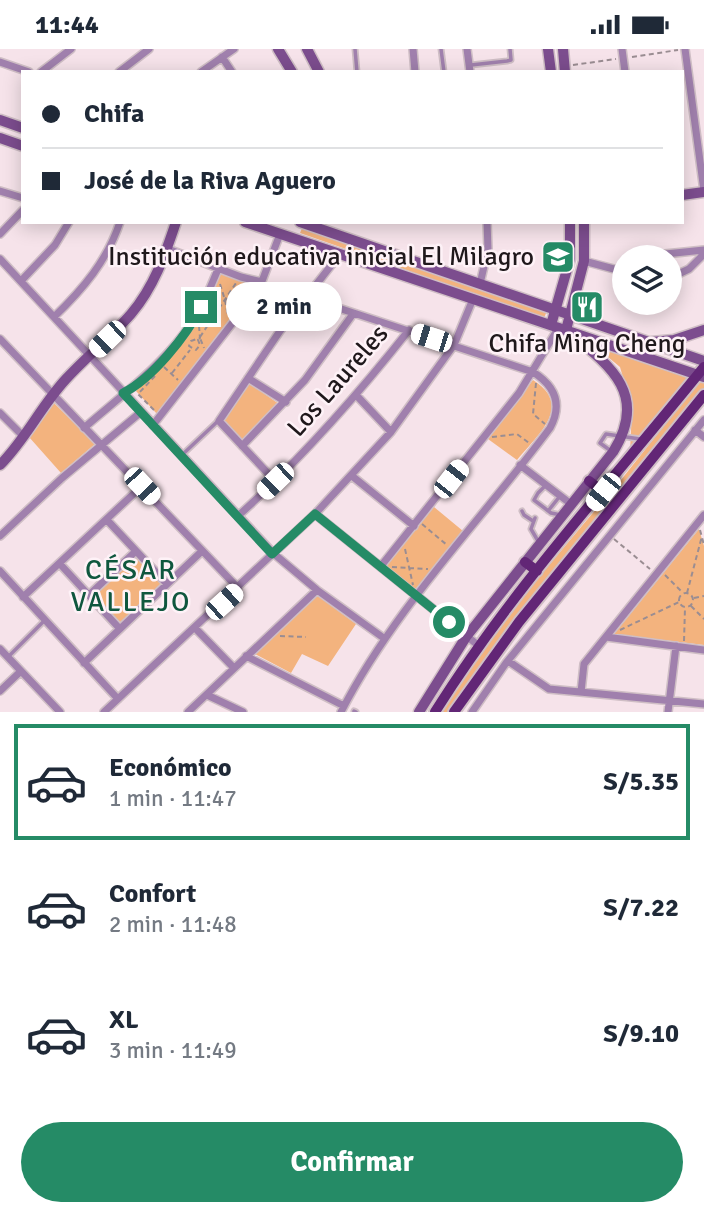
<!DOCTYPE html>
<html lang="es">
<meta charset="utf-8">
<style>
body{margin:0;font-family:Signika,sans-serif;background:#f2f2f3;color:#1f2937;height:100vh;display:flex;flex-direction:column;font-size:26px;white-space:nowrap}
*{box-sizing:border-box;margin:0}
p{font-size:23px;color:#747a83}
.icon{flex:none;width:38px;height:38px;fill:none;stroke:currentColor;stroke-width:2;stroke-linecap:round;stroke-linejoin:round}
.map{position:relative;height:663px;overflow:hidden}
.sheet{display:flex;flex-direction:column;background:#fff;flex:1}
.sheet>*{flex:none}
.hud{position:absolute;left:21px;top:21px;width:663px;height:154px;border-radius:0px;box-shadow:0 4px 18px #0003;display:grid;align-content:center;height:154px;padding:0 21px;background:#fff}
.tools{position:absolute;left:612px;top:196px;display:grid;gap:14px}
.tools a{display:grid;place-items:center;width:70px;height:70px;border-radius:50%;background:#fff;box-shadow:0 4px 18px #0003;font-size:35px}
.end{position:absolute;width:32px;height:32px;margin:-16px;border:9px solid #258b66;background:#fff;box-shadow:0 0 0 4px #fff}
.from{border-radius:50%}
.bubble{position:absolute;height:49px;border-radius:24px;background:#fff;box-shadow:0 4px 18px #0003;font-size:23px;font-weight:700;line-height:49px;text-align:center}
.car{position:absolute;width:21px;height:42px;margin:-21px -10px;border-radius:9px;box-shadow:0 0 5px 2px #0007;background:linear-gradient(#fff 24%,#345 0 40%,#fff 0 76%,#345 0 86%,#fff 0)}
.hud b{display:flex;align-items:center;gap:24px;height:66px;font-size:26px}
.hud b+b{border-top:2px solid #e0e1e3}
.hud i{width:18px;height:18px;background:#1f2937}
ul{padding:12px 0 0;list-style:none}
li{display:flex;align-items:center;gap:21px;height:116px;margin:0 14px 10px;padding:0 7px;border:4px solid transparent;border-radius:0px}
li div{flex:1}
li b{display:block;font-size:26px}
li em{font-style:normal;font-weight:700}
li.on{border-color:#258b66}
li>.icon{width:63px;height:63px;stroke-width:1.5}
.action{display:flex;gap:14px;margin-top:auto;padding:14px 21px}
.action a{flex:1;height:80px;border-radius:42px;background:#258b66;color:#fff;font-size:28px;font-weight:700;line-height:80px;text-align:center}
.status{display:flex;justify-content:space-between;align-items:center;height:49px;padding:0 35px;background:#fff;direction:ltr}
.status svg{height:19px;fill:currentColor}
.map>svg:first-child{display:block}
.green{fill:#f3b37e}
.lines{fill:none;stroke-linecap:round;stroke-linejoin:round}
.lane-casing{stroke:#cfbec5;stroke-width:7}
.street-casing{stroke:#cfbec5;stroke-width:10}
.secondary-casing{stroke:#cfbec5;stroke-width:13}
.primary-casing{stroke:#cfbec5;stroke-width:14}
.path{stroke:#9a8d92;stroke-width:2;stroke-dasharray:5 3.5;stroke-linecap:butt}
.lane{stroke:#a080ad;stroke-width:3.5}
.street{stroke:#a080ad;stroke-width:7}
.secondary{stroke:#7c4d8e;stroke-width:10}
.primary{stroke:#622676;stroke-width:10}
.route{stroke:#258b66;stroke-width:9}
.labels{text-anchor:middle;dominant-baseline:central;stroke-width:5;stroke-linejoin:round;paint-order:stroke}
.poi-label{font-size:26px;fill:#1f181b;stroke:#fef2f7;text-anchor:end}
.street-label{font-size:26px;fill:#1f181b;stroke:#fef2f7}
.neighbourhood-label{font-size:28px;letter-spacing:2px;fill:#0f573e;stroke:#fef2f7}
</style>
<div class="status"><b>11:44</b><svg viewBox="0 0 49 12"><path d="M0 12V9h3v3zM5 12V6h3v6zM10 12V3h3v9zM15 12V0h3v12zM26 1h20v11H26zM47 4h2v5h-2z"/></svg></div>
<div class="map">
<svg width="704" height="663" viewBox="0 0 704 663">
<rect width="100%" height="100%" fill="#f6e3ea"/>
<path class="green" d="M303 177 547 262 544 269 300 184Z
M221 224 255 237 157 365 136 342 181 295 196 276Z
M590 293 688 329 630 404 632 359 620 318Z
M533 331C574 357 538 385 517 411L488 390Z
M702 333 704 334V342L622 442 617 444 613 441 698 334Z
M249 334 279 355 243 391 223 372Z
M53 353 95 395 61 424 29 388Z
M602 453 607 459 452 663H440L497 578Z
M434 458 463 482 415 541 385 517Z
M699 480 704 497V596L614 585Z
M134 507 161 533 162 538 122 575 94 546Z
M317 546 356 575 328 617 302 605 291 624 255 605Z"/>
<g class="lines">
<defs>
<path id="lane" d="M355 0 357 23
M441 0 444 23
M471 16 507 12 511 11 510 0
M611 402 600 394 606 385 640 390
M183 405 218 372
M546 436 538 444 534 451 551 464 561 466
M522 462 524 466 533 472
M548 462 560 447
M535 469 531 480 538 492
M9 607 45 571
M354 662 356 663"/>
<path id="street" d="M413 0 415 23
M467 0 470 23
M622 0 625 23
M685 0 704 142
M222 8 232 23
M0 13 29 23
M41 23 71 0
M119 23 149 0
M201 23 234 0
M0 142 23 149
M0 185 23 161
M168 200 241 228 262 233
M636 208 704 201
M0 210 273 504 317 541 385 590
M584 212 625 223
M670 229 689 220 704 205
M21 232 55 196 69 173
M480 235 488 200 487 173
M305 248 533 323C555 337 563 355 550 379 480 473 395 558 341 663
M54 268C83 240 107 212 120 173
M0 290 238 539
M248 329 286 353
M357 347 391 383
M0 364 24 388
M153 376 259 240 280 185
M84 379C123 345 164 316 193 272 204 256 211 236 219 218
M695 381 704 388
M242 397 305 331 353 265
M520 416 571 455
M352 427 414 477
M275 432 219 372 280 282 340 205
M315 465 479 597
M238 467C301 410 356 348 409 281
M107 471 167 535
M0 487 62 429 141 363
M60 515 120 580
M381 517 519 344 559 278
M0 522 118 650
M89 546 136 502
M23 548 142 437
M195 579 234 619
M606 588 704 601
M0 600 60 663
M246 607 344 657
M508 612 549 640 704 655
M84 614 202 502
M0 642 21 622
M581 643 584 615 704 466
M207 646 243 663
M104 663 315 465 391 383 454 296 473 250
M188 663 317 541
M472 663 506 614 704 371
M668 663 676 597"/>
<path id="secondary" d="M278 0 292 23
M307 0 319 23
M548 0 551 23
M563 0 565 23
M0 71 23 79
M0 89 23 97
M682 146 704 143
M245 173 704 328
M300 173 704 312
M551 276 570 210V173
M646 307 651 293 674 291 704 281
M0 416C26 390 41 357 66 330 87 307 111 288 131 265 154 238 165 206 176 173
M419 663 466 588 613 403C650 344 608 315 566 281L584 212V173"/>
<path id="primary" d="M589 432 606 445
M525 513 537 522
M435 663C512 540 613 431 704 318
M454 663 519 573 704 346"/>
</defs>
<use href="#lane" class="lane-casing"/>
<use href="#street" class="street-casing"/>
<use href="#secondary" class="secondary-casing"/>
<use href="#primary" class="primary-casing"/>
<path class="path" d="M632 8 678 1
M573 16 616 10
M220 235 225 251 245 247
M225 251 228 267
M199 277 200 289 191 292 189 297 196 301 200 296 198 291 200 289 204 299
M200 288 236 234
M164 318 178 331
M172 324 190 301
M536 334 533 365 545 375
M154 361 138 345 155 327
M492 388 517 385 529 394
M422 475 447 496
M700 481 704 496
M614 490 650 520
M405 500 413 536
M392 518 428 520
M665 526 683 544
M687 544 702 487
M679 551a7 7 0 1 1 14 0a7 7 0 1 1-14 0Z
M694 549 704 547
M691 557 704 570
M620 581 679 553
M280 587 306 588
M684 592 685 559"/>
<use href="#lane" class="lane"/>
<use href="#street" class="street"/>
<use href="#secondary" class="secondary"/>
<use href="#primary" class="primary"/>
</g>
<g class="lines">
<path class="route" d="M201 258C187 286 152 330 123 344L272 505 315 465 449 573"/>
</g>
<defs>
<symbol id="school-square" viewBox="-11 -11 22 22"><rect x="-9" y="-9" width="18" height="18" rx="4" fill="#258b66" stroke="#fef2f7"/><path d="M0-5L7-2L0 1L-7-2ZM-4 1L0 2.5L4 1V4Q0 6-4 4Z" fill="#fff"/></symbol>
<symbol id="restaurant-square" viewBox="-11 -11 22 22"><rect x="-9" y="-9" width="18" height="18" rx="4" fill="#258b66" stroke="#fef2f7"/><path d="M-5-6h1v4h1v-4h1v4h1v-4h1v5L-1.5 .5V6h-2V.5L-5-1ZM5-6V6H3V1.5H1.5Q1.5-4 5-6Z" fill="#fff"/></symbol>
</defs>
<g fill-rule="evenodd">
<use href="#school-square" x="539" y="189" width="38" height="38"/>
<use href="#restaurant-square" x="568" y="239" width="38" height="38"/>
</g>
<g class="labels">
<g class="poi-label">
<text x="534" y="208">Institución educativa inicial El Milagro</text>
<text x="587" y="295" text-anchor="middle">Chifa Ming Cheng</text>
</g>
<g class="street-label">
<text transform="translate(338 332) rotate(-49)">Los Laureles</text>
</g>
<g class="neighbourhood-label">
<text x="131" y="521">CÉSAR<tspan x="131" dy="32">VALLEJO</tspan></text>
</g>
</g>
</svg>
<div class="tools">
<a><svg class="icon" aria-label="layers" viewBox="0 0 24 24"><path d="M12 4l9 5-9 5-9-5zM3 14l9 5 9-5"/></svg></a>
</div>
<i class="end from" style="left:449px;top:573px"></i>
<i class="end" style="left:201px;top:258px"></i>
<div class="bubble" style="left:226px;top:233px;width:116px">2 min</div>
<i class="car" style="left:431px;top:289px;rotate:288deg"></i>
<i class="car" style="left:107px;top:290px;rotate:226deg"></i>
<i class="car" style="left:451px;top:430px;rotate:38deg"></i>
<i class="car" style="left:275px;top:432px;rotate:226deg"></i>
<i class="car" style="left:142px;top:437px;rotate:137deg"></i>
<i class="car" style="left:603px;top:443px;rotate:219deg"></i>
<i class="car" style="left:224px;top:553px;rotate:48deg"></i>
<div class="hud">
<b><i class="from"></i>Chifa</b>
<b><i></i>José de la Riva Aguero</b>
</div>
</div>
<section class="sheet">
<ul>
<li class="on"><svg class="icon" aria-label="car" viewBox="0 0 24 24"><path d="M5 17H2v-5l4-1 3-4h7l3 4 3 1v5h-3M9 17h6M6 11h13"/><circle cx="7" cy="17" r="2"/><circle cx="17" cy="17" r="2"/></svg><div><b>Económico</b><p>1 min · 11:47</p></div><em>S/5.35</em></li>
<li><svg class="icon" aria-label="car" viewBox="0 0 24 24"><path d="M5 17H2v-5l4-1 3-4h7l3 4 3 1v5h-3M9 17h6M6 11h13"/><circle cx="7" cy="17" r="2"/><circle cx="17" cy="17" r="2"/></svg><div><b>Confort</b><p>2 min · 11:48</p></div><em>S/7.22</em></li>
<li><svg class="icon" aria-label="car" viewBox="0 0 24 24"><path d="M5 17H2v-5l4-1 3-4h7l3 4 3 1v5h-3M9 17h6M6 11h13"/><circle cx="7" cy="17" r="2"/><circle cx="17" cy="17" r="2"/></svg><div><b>XL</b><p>3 min · 11:49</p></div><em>S/9.10</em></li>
</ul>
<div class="action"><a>Confirmar</a></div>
</section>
